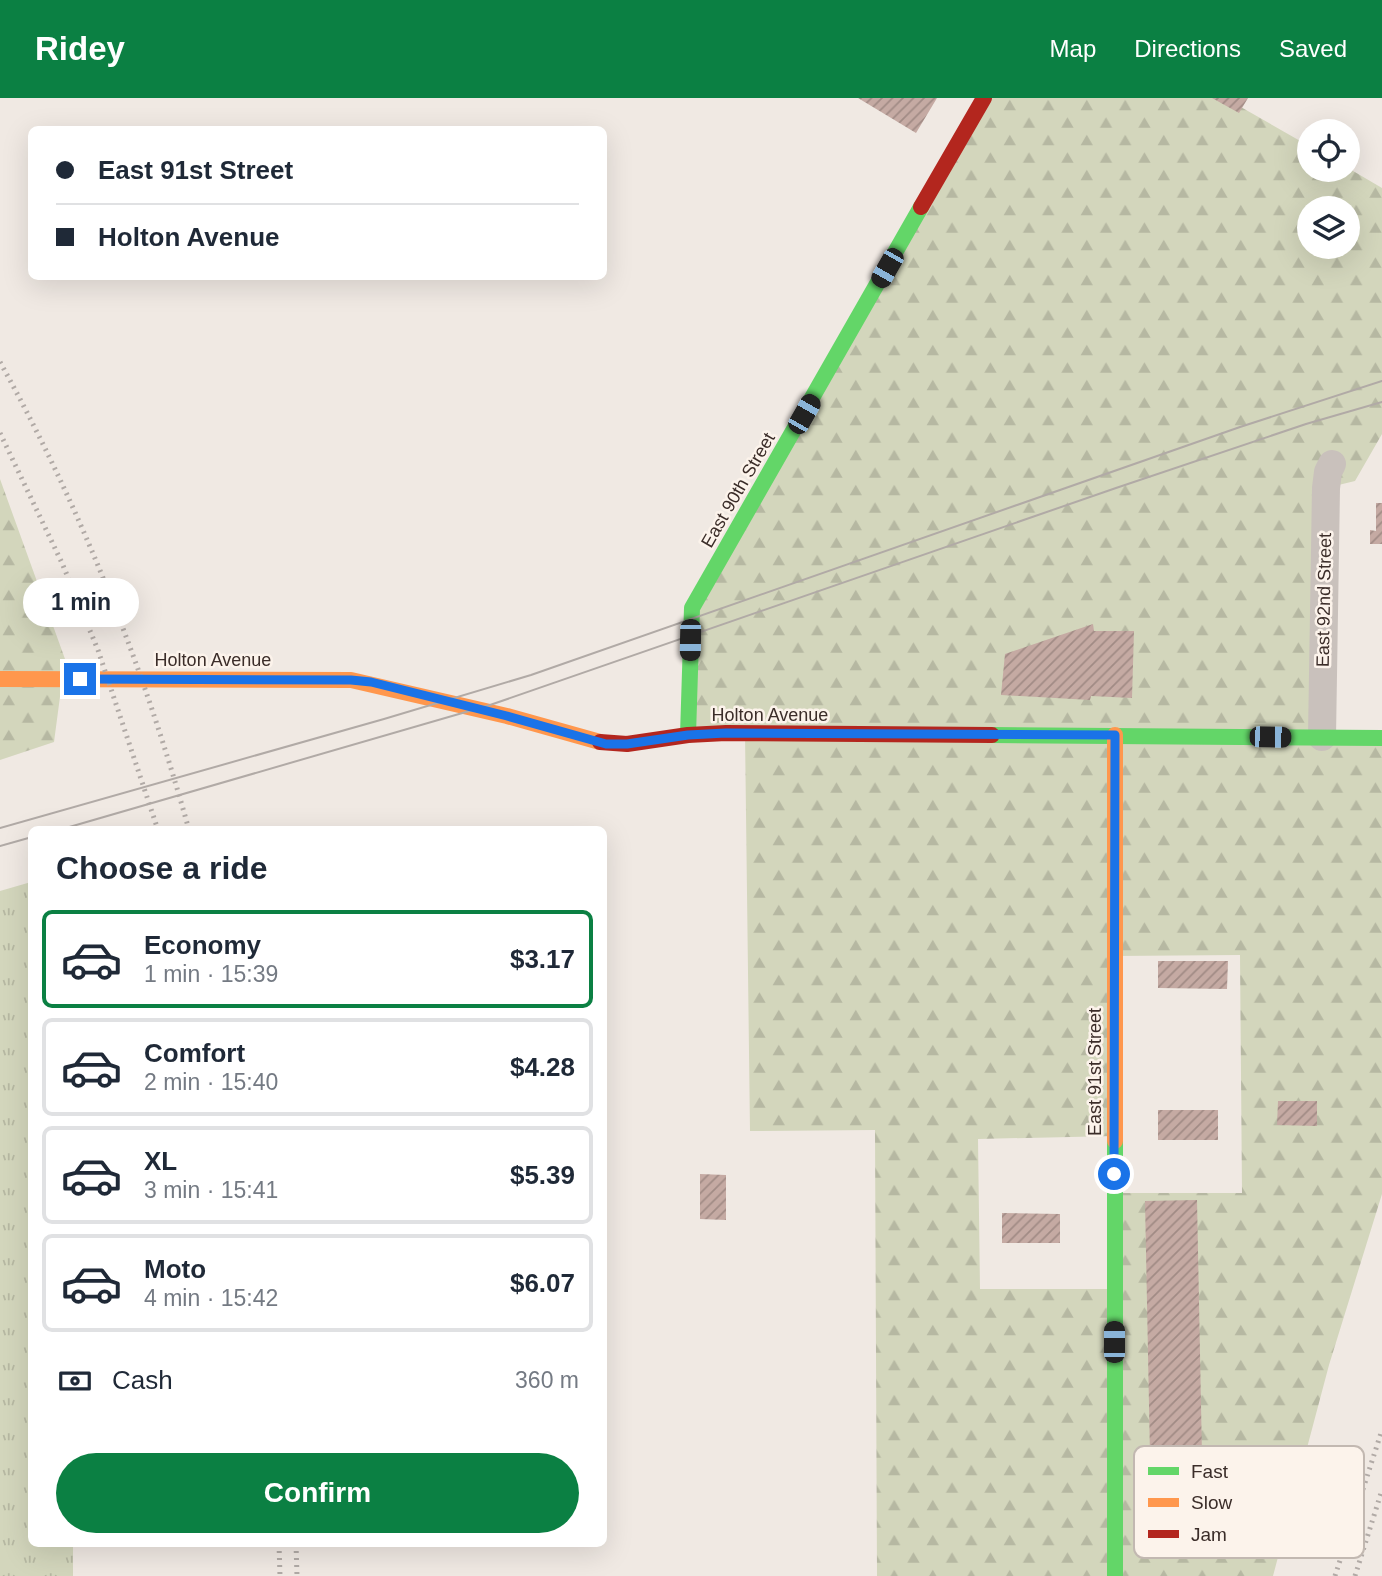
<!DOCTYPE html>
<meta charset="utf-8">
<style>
body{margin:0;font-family:Arial,sans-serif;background:#f6f6f7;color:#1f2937;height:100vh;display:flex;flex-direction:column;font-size:26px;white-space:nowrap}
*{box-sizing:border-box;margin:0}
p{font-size:23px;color:#747a83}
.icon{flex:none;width:38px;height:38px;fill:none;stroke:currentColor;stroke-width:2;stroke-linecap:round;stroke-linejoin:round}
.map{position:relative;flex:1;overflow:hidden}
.side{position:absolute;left:28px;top:728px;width:579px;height:721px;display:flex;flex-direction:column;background:#fff;border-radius:10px;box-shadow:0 7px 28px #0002}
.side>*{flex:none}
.banner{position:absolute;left:28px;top:28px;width:579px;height:154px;border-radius:10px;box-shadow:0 7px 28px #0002;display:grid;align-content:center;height:154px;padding:0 28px;background:#fff}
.buttons{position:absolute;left:1297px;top:21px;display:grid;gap:14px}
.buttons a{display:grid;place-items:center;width:63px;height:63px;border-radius:50%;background:#fff;box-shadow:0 7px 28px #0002;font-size:35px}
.end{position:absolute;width:32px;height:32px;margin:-16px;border:9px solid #1a73e8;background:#fff;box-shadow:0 0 0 4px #fff}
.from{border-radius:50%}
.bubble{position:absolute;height:49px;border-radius:24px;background:#fff;box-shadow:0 7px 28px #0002;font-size:23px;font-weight:600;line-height:49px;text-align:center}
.car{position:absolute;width:21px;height:42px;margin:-21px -10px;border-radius:9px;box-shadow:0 0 5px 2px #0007;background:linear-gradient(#222 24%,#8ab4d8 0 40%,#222 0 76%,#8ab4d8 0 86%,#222 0)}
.banner b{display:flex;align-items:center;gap:24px;height:66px;font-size:26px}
.banner b+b{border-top:2px solid #e0e1e3}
.banner i{width:18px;height:18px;background:#1f2937}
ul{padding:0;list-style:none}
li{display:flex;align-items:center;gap:21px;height:98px;margin:0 14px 10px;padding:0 14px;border:4px solid #e0e1e3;border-radius:10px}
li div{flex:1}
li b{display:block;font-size:26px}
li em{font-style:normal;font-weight:600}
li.on{border-color:#0b8043}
li>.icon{width:63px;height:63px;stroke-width:1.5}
h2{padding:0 28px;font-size:32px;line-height:84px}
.pay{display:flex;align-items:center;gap:18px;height:77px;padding:0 28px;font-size:26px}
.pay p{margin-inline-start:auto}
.cta{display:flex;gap:14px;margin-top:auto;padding:14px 28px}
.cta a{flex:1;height:80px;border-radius:42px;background:#0b8043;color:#fff;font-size:28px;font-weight:600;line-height:80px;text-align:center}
header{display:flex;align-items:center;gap:42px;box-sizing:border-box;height:98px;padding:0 35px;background:#0b8043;color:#fff}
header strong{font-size:33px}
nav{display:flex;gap:38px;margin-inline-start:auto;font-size:24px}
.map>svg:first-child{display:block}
.grass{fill:url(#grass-tufts)}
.forest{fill:url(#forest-firs);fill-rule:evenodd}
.building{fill:url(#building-hatch)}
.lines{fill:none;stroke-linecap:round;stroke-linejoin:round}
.street{stroke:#c9c1bc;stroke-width:28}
.fast{stroke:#63d668;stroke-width:16}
.slow{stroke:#ff974d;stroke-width:16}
.jam{stroke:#b3261e;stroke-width:16}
.tram{stroke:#b1aaa6;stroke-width:2}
.rail{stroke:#b1aaa6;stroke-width:5;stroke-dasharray:2 5;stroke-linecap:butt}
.route{stroke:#1a73e8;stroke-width:9}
.labels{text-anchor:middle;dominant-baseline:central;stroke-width:5;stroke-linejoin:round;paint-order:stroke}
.street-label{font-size:18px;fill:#3b2d29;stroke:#fcf3eb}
.key{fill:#fcf3eb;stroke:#c2b8b1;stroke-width:2}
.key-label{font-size:19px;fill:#3b2d29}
</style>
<header>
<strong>Ridey</strong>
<nav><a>Map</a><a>Directions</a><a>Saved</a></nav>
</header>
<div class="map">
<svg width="1382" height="1478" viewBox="0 0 1382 1478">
<defs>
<pattern id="grass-tufts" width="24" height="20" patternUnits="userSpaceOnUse" patternTransform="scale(1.75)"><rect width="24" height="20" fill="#d3d6bc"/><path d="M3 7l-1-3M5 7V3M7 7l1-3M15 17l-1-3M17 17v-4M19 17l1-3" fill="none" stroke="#b6b8a2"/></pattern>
<pattern id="forest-firs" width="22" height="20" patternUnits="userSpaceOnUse" patternTransform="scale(1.75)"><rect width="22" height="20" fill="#d3d6bc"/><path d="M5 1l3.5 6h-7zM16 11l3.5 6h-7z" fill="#b6b8a2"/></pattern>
<pattern id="building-hatch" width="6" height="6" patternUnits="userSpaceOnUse" patternTransform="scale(1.75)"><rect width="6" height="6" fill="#c5aaa3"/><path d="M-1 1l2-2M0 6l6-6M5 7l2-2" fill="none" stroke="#a18b85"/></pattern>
</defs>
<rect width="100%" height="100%" fill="#f0e9e3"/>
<path class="grass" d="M31 784 32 1446H73V1478H0V793Z"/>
<path class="forest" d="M985 0H1225L1309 48V72H1348V70L1382 90V336L1355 383 1326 390 1322 639 1382 640V1096L1329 1267 1273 1478H877L875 1032 750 1033 745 636 688 637 690 519ZM1309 110H1348V149H1309ZM1240 857 1242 1095H1114L1113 1191H980L978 1041 1114 1038 1115 858Z
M0 381 65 561 54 644 0 662Z"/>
<path class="building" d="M858 0H937L916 35Z
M1212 0H1248L1239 15Z
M1376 405H1382V446H1370V432L1376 433Z
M1093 526 1094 533H1134L1132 600 1091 598 1090 602 1001 597 1005 556Z
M1158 863H1228L1227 891 1158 890Z
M1278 1003H1317V1028L1277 1027Z
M1158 1012H1218V1042H1158Z
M700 1076 726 1077V1122L700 1121Z
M1197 1102 1202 1357 1150 1358 1145 1103Z
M1002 1115 1060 1116V1145H1002Z"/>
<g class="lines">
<path class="street" d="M1322 639 1326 390 1328 374 1332 366"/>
<path class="fast" d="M688 637 692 510 921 109
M992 637 1382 640
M1115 1043V1478"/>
<path class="slow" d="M0 581 351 582 507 618 600 644
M1115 637V1043"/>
<path class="jam" d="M921 109 984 0
M600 644 627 646 688 637 726 635 992 637"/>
<path class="tram" d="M0 730 384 621 531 577 1240 329 1382 283
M59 732 490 607 1116 390 1306 326 1382 304
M0 748 32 739"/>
<path class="rail" d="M0 264C81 410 144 570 189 732
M0 335 62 465 98 552 158 732
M279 1446 280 1478
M296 1446 297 1478
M1335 1478 1382 1332
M1355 1478 1382 1392"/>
</g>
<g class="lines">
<path class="route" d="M80 581 351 582 371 584 507 618 606 646H627L688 637 726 635 1115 637 1114 1076"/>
</g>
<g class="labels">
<g class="street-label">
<text transform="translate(738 392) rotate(-60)">East 90th Street</text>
<text transform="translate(1324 502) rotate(-89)">East 92nd Street</text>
<text x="213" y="562">Holton Avenue</text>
<text x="770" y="617">Holton Avenue</text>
<text transform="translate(1095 974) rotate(-90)">East 91st Street</text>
</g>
</g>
<rect x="1134" y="1348" width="230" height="112" rx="10" class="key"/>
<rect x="1148" y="1369" width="31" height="8" fill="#63d668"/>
<rect x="1148" y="1400" width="31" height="9" fill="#ff974d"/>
<rect x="1148" y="1432" width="31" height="8" fill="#b3261e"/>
<g class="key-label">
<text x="1191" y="1380">Fast</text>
<text x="1191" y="1411">Slow</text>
<text x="1191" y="1443">Jam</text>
</g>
</svg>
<div class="buttons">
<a><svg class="icon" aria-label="locate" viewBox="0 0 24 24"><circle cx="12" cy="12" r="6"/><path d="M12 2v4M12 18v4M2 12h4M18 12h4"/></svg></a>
<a><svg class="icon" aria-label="layers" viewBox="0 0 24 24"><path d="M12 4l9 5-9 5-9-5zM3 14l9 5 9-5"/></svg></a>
</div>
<i class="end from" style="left:1114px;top:1076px"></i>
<i class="end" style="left:80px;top:581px"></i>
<div class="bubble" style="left:23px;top:480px;width:116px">1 min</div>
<i class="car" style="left:887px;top:170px;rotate:210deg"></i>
<i class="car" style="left:804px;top:316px;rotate:30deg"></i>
<i class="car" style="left:690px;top:542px;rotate:181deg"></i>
<i class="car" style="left:1270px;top:639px;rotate:91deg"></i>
<i class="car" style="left:1114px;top:1244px;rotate:0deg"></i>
<div class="banner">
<b><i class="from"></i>East 91st Street</b>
<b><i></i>Holton Avenue</b>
</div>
<section class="side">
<h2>Choose a ride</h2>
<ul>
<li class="on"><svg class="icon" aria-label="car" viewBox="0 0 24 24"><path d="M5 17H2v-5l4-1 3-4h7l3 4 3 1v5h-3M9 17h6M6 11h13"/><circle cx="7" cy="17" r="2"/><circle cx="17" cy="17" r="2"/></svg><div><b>Economy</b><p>1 min · 15:39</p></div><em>$3.17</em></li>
<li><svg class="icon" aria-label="car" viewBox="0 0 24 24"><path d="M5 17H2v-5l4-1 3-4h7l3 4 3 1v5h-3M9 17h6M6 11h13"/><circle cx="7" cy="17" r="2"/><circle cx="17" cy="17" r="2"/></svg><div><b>Comfort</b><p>2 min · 15:40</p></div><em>$4.28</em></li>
<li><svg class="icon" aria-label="car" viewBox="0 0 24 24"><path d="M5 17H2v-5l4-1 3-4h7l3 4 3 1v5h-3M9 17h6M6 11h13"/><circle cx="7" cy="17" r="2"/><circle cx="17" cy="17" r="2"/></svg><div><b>XL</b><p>3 min · 15:41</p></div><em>$5.39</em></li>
<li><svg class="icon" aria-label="car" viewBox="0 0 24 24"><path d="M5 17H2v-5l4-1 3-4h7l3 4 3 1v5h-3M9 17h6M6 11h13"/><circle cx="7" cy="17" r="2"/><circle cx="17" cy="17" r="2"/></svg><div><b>Moto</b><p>4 min · 15:42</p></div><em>$6.07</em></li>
</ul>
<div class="pay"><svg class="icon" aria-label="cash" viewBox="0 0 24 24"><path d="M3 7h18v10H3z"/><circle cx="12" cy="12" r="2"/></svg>Cash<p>360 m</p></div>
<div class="cta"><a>Confirm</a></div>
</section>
</div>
